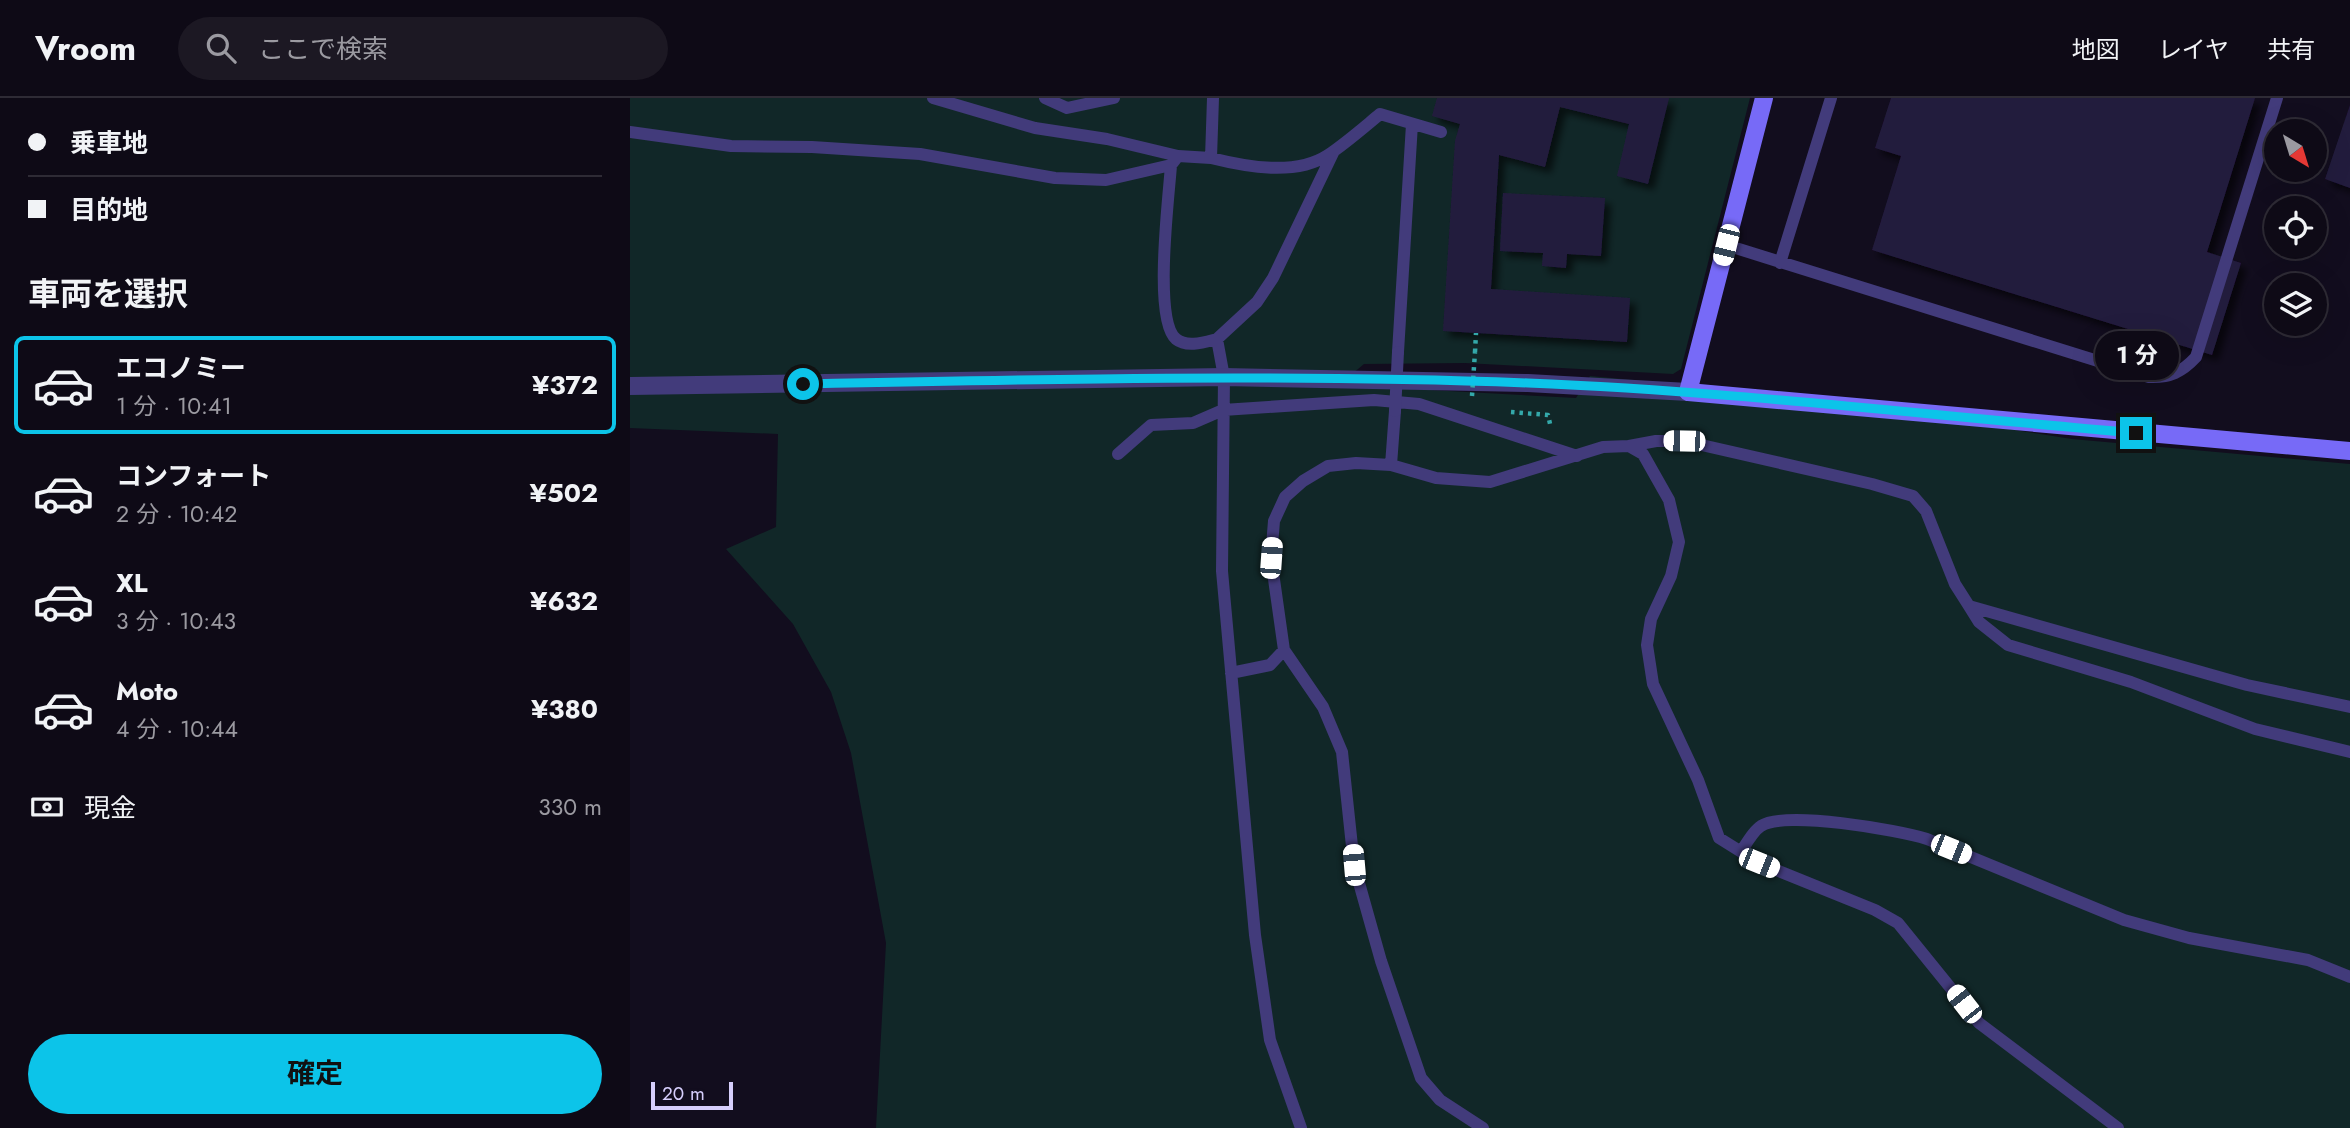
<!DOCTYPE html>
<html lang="ja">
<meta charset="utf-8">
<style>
body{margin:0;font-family:Jost,"Noto Sans JP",sans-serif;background:#1c1823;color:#f1f3f6;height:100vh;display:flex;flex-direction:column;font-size:26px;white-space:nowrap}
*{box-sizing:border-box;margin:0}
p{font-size:23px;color:#9b9aa1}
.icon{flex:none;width:38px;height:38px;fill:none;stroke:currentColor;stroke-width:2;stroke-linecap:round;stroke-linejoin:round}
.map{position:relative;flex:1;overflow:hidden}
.panel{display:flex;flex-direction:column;background:#0e0a16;width:630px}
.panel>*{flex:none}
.banner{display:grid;align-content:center;height:154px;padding:0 28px;background:#0e0a16}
.needle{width:46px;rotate:142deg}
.buttons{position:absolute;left:1634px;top:21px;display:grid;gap:14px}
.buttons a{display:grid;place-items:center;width:63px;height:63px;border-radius:50%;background:#0e0a16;box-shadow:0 7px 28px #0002,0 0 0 2px #2e2b35;font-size:35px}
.scale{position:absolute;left:21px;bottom:18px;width:82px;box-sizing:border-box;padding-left:7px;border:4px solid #d6cefc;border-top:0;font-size:19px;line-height:24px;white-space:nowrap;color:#d6cefc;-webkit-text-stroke:5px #120d1e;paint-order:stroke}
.end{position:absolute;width:32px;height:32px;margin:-16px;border:9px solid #0cc4e9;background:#111;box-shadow:0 0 0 4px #111}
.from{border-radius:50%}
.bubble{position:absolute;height:49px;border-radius:24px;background:#0e0a16;box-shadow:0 7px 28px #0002,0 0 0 2px #2e2b35;font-size:23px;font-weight:700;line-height:49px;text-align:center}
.car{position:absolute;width:21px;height:42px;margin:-21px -10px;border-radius:9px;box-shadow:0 0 5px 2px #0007;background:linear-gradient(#fff 24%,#345 0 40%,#fff 0 76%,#345 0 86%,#fff 0)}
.banner b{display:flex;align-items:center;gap:24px;height:66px;font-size:26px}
.banner b+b{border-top:2px solid #2e2b35}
.banner i{width:18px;height:18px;background:#f1f3f6}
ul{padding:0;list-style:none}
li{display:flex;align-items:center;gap:21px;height:98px;margin:0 14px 10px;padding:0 14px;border:4px solid transparent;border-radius:10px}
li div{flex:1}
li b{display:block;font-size:26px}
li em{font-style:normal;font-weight:700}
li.current{border-color:#0cc4e9}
li>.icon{width:63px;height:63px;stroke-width:1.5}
h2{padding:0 28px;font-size:32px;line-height:84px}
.pay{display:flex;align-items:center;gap:18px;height:77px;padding:0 28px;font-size:26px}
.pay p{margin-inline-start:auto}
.button{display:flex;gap:14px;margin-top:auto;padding:14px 28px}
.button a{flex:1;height:80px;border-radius:42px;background:#0cc4e9;color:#111;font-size:28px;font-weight:700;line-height:80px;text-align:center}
header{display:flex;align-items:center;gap:42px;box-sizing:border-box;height:98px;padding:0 35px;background:#0e0a16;border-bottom:2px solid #2e2b35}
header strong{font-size:33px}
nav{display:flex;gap:38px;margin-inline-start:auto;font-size:24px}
.search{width:490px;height:63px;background:#1c1823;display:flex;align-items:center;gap:18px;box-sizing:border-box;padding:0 24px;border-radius:38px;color:#9b9aa1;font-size:26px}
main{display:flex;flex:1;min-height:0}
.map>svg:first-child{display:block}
.green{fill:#112728}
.building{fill:#241b3e;filter:url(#shadow)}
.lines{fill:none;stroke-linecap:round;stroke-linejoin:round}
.path{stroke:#34a9aa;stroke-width:4.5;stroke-dasharray:3.5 5;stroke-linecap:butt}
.lane{stroke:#423b7b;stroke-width:12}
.street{stroke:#423b7b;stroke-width:18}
.secondary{stroke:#776af7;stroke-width:18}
.path-bridge{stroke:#34a9aa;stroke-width:4.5;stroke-dasharray:3.5 5;stroke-linecap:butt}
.lane-bridge{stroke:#423b7b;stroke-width:12}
.route{stroke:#0cc4e9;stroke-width:9}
</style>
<header>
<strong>Vroom</strong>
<div class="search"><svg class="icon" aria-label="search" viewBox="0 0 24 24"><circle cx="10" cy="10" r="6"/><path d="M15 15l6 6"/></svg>ここで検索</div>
<nav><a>地図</a><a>レイヤ</a><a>共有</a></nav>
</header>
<main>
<section class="panel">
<div class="banner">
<b><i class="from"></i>乗車地</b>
<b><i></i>目的地</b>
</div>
<h2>車両を選択</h2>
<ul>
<li class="current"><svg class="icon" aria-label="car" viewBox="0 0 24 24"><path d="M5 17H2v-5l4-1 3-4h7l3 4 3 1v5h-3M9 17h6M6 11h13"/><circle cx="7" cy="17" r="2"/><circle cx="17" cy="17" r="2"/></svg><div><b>エコノミー</b><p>1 分 · 10:41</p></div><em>¥372</em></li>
<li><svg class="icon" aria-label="car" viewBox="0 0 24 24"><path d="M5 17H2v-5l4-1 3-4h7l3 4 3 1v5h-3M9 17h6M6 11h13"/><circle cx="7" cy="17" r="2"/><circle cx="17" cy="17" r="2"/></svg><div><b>コンフォート</b><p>2 分 · 10:42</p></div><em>¥502</em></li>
<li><svg class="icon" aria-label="car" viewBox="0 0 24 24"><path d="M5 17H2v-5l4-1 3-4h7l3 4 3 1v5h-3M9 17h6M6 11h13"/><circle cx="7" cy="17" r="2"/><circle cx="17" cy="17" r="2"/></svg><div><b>XL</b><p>3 分 · 10:43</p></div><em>¥632</em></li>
<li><svg class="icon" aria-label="car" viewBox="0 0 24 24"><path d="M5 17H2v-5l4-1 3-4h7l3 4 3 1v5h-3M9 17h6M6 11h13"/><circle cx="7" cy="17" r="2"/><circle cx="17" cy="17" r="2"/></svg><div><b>Moto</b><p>4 分 · 10:44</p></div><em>¥380</em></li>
</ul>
<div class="pay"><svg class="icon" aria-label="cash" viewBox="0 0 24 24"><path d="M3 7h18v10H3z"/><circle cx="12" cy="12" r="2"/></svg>現金<p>330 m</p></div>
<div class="button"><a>確定</a></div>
</section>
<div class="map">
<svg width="1720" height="1030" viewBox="0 0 1720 1030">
<defs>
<filter id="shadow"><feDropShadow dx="6" dy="6" stdDeviation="3.5" flood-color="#0009"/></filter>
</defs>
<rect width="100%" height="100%" fill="#120d1e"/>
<path class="green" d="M0 0H1120L1051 271 1043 276 835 265 734 266 709 287 946 300 960 278 1147 295 1442 341 1720 366V1030H246L256 845 221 655 201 594 163 526 96 451 146 429 148 336 0 330Z"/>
<path class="building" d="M807 0H1039L1018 86 987 78 999 26 930 9 915 69 869 57 861 191 1000 200 997 244 813 233 825 43 830 26 802 18Z
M1261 0H1625L1577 154 1611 165 1582 257 1242 152 1271 58 1245 50Z
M1720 7V90L1695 81Z
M873 95 975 100 971 158 937 156 936 170 912 168 913 155 870 153Z"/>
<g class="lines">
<path class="path" d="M845 254 846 235
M881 314 918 317 921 330"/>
<path class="lane" d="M303 0 405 30 477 41 548 58
M415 0 437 10 484 0
M583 0 581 60C617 69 666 78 698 57 716 45 733 30 750 16L811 34
M0 34 101 48 182 49 290 56 425 80 476 82 541 67
M581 60 548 58 541 67C539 98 523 222 546 241 557 250 575 244 587 241
M1096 147 1519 279C1540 280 1552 274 1566 259L1647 0
M1150 165 1201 0
M768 254 782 26
M999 348 1026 343H1054L1242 386 1283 398 1296 413 1325 486 1339 508 1349 524 1378 547 1501 584 1625 631 1720 654
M488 356 521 327 563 325 593 312 744 302 789 306 947 358
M761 367 765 313
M1339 508 1617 587 1720 609
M654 552 693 609 712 654 724 767 751 863 791 980 810 1002 853 1030
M601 575 640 567 654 552 641 460 644 423 655 399 673 383 698 368 726 365 761 367 806 380 860 384 973 349 999 348 1013 356 1039 402 1049 444 1041 478 1021 521 1017 547 1023 586 1068 682 1089 740 1129 765 1245 812 1268 825 1349 925 1488 1030
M1111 754C1116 746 1123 733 1131 728 1154 712 1268 732 1297 741L1494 822 1559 840 1678 862 1720 879
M671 1030 640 942 625 837 592 473 594 279 587 241 627 204 643 180 704 53"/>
<path class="street" d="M0 288 594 279 898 285 1058 294"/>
<path class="secondary" d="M1134 0 1058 294 1720 353"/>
<path class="path-bridge" d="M842 298 845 254"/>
<path class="lane-bridge" d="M765 313 768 254"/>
</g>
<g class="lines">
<path class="route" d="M173 286C415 281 656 276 898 285 1101 293 1304 318 1506 335"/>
</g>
</svg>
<div class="buttons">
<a><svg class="needle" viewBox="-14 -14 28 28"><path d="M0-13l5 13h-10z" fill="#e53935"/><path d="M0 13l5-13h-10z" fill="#9b9aa1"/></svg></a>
<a><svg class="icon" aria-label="locate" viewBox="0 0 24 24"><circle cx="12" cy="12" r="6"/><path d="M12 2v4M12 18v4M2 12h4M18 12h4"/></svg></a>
<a><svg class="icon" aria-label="layers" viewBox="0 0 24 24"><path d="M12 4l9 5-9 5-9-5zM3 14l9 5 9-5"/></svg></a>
</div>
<div class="scale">20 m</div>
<i class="end from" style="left:173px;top:286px"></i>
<i class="end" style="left:1506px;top:335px"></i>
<div class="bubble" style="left:1465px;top:233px;width:84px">1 分</div>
<i class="car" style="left:1096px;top:147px;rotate:194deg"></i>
<i class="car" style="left:1054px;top:343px;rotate:271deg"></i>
<i class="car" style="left:641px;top:460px;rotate:4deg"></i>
<i class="car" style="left:1321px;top:751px;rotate:112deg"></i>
<i class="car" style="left:1129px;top:765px;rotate:112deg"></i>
<i class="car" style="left:724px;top:767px;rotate:355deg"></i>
<i class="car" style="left:1334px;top:906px;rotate:322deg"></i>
</div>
</main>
